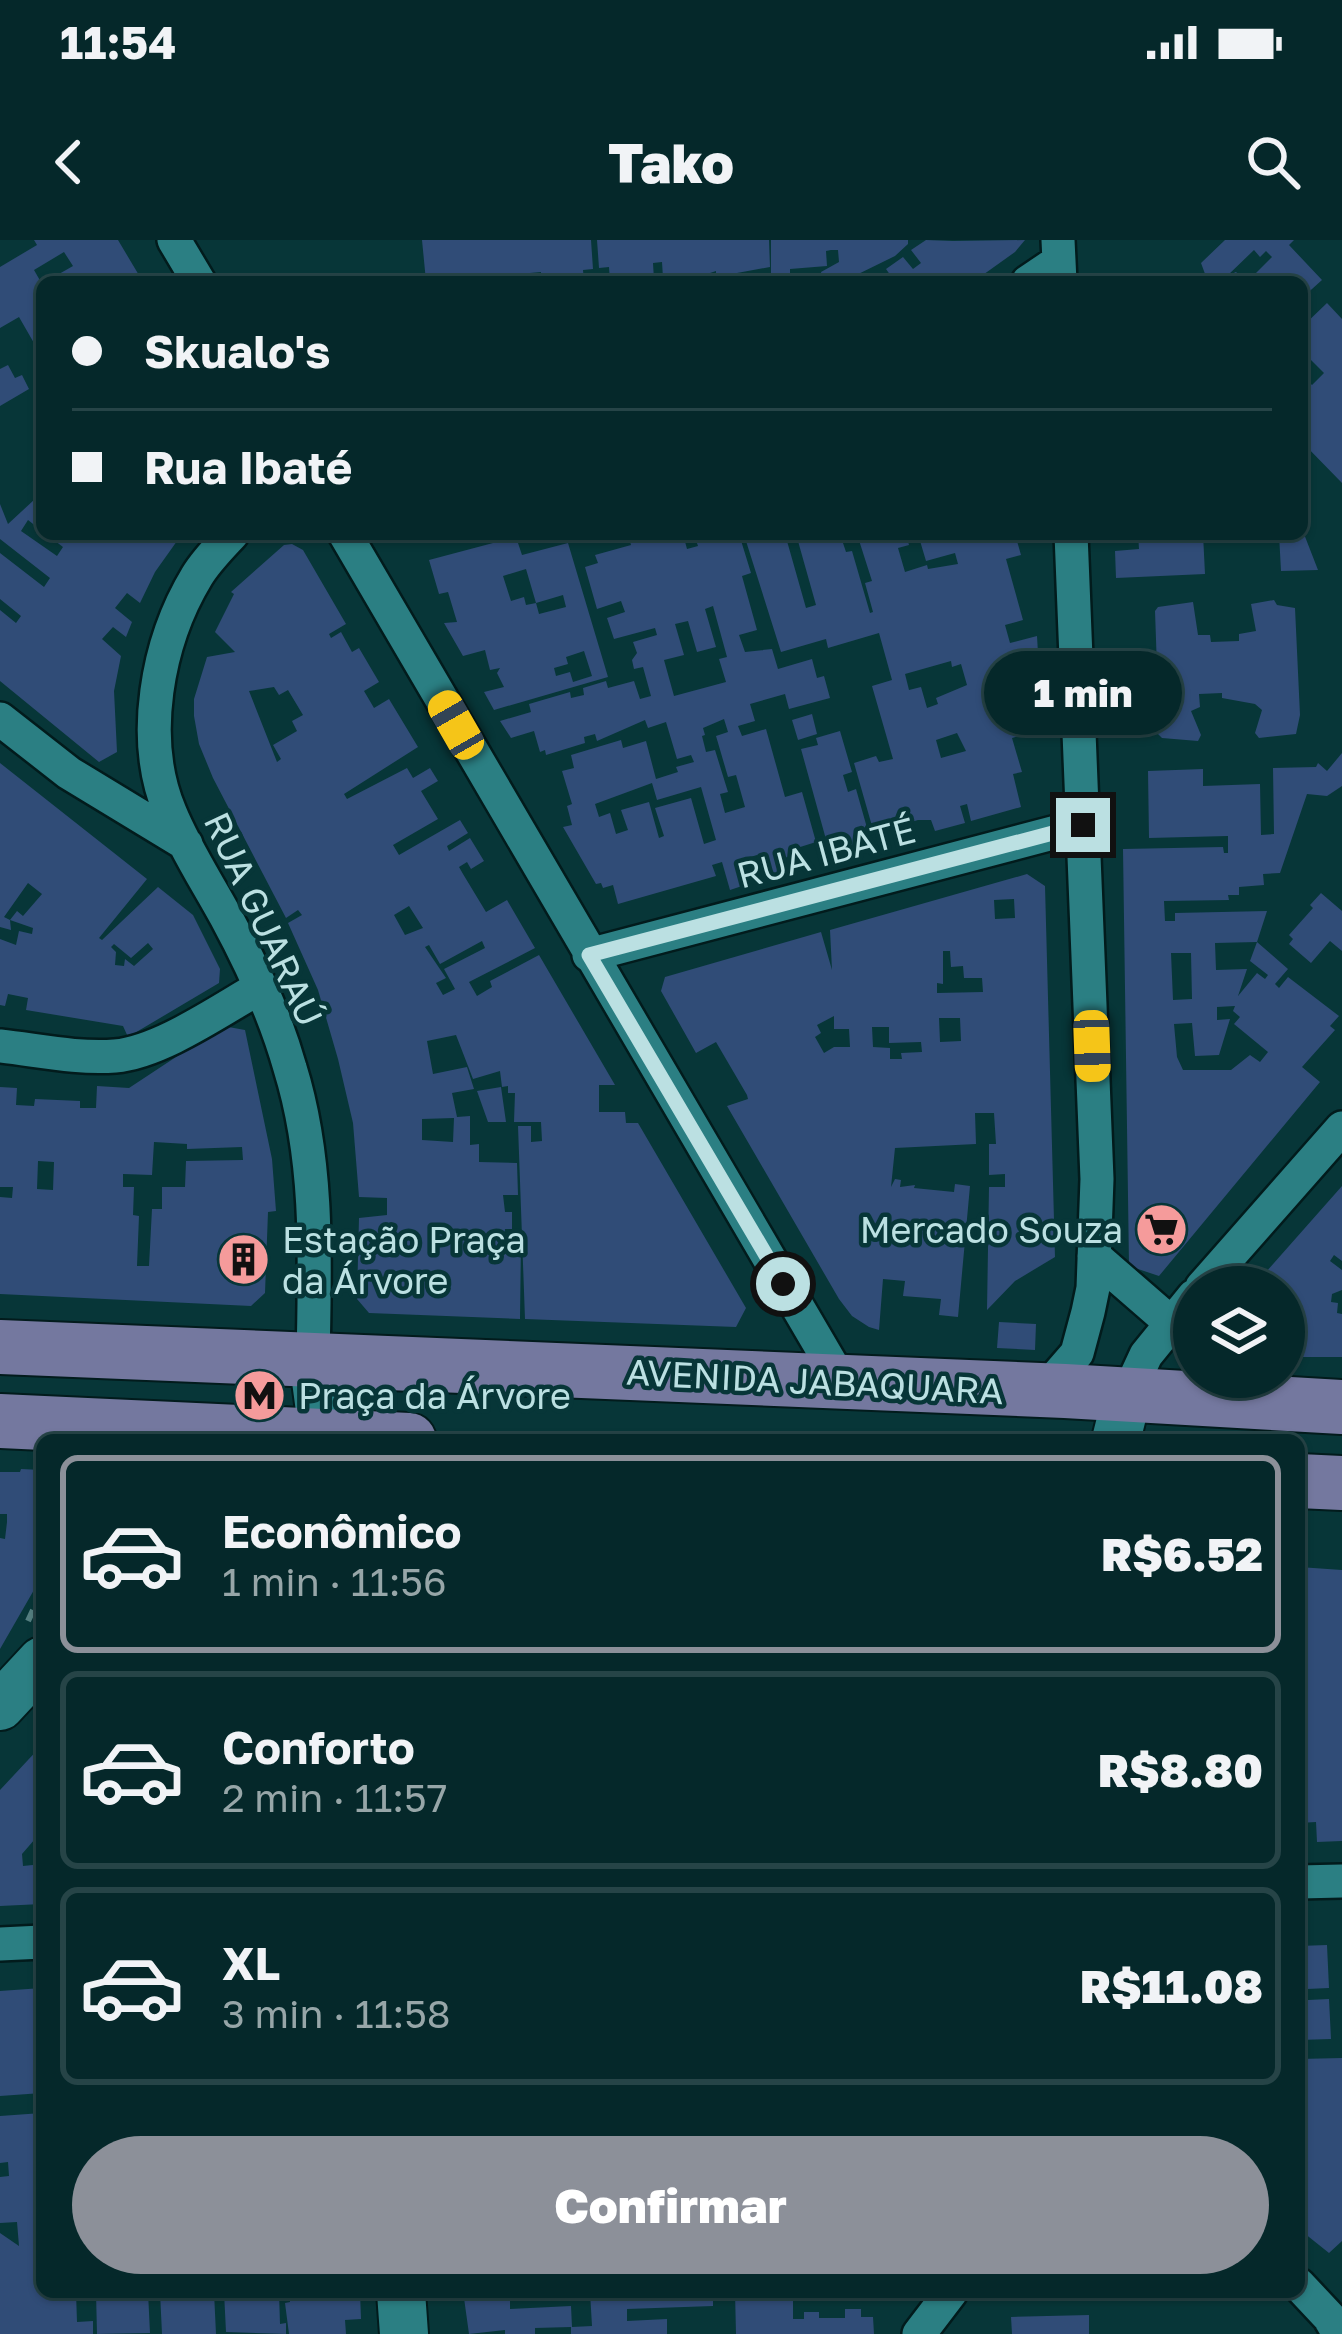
<!DOCTYPE html>
<html lang="pt">
<meta charset="utf-8">
<style>
body{margin:0;font-family:"Golos Text",sans-serif;background:#0e3032;color:#f1f3f6;height:100vh;display:flex;flex-direction:column;font-size:45px;white-space:nowrap}
*{box-sizing:border-box;margin:0}
p{font-size:39px;color:#97a6a8}
.icon{flex:none;width:66px;height:66px;fill:none;stroke:currentColor;stroke-width:2;stroke-linecap:round;stroke-linejoin:round}
.map{position:relative;flex:1;overflow:hidden}
.details{position:absolute;left:36px;top:1194px;width:1269px;height:864px;display:flex;flex-direction:column;background:#05282a;border-radius:18px;box-shadow:0 3px 9px #0004,0 0 0 3px #264447}
.details>*{flex:none}
.top-card{position:absolute;left:36px;top:36px;width:1272px;height:264px;border-radius:18px;box-shadow:0 3px 9px #0004,0 0 0 3px #264447;display:grid;align-content:center;height:264px;padding:0 36px;background:#05282a}
.controls{position:absolute;left:1173px;top:1026px;display:grid;gap:24px}
.controls a{display:grid;place-items:center;width:132px;height:132px;border-radius:50%;background:#05282a;box-shadow:0 3px 9px #0004,0 0 0 3px #264447;font-size:60px}
.end{position:absolute;width:54px;height:54px;margin:-27px;border:15px solid #bbe0e2;background:#111;box-shadow:0 0 0 6px #111}
.from{border-radius:50%}
.bubble{position:absolute;height:84px;border-radius:42px;background:#05282a;box-shadow:0 3px 9px #0004,0 0 0 3px #264447;font-size:39px;font-weight:800;line-height:84px;text-align:center}
.car{position:absolute;width:36px;height:72px;margin:-36px -18px;border-radius:15px;box-shadow:0 0 9px 3px #0007;background:linear-gradient(#f5c518 24%,#345 0 40%,#f5c518 0 76%,#345 0 86%,#f5c518 0)}
.top-card b{display:flex;align-items:center;gap:42px;height:114px;font-size:45px}
.top-card b+b{border-top:3px solid #264447}
.top-card i{width:30px;height:30px;background:#f1f3f6}
ul{padding:21px 0 0;list-style:none}
li{display:flex;align-items:center;gap:36px;height:198px;margin:0 24px 18px;padding:0 12px;border:6px solid #264447;border-radius:18px}
li div{flex:1}
li b{display:block;font-size:45px}
li em{font-style:normal;font-weight:800}
li.active{border-color:#8c9099}
li>.icon{width:108px;height:108px;stroke-width:1.5}
.action{display:flex;gap:24px;margin-top:auto;padding:24px 36px}
.action a{flex:1;height:138px;border-radius:72px;background:#8c9099;color:#fff;font-size:48px;font-weight:800;line-height:138px;text-align:center}
.status{display:flex;justify-content:space-between;align-items:center;height:84px;padding:0 60px;background:#05282a;direction:ltr}
.status svg{height:33px;fill:currentColor}
header{display:flex;justify-content:space-between;align-items:center;height:156px;padding:0 36px;background:#05282a;font-size:54px;font-weight:800}
.map>svg:first-child{display:block}
.building{fill:#304c77;fill-rule:evenodd}
.lines{fill:none;stroke-linecap:round;stroke-linejoin:round}
.street-casing{stroke:#021b1c;stroke-width:38}
.secondary-casing{stroke:#021b1c;stroke-width:52}
.primary-casing{stroke:#021b1c;stroke-width:58}
.path{stroke:#547f81;stroke-width:6;stroke-dasharray:12 6;stroke-linecap:butt}
.street{stroke:#2b7f83;stroke-width:33}
.secondary{stroke:#2b7f83;stroke-width:48}
.primary{stroke:#74789f;stroke-width:54}
.route{stroke:#bbe0e2;stroke-width:15}
.labels{text-anchor:middle;dominant-baseline:central;stroke-width:9;stroke-linejoin:round;paint-order:stroke}
.street-label{font-size:36px;fill:#bbe0e2;stroke:#073638}
.poi-label{font-size:36px;fill:#bbe0e2;stroke:#073638;text-anchor:start}
</style>
<div class="status"><b>11:54</b><svg viewBox="0 0 49 12"><path d="M0 12V9h3v3zM5 12V6h3v6zM10 12V3h3v9zM15 12V0h3v12zM26 1h20v11H26zM47 4h2v5h-2z"/></svg></div>
<header><svg class="icon" aria-label="back" viewBox="0 0 24 24"><path d="M15 5l-7 7 7 7"/></svg>Tako<svg class="icon" aria-label="search" viewBox="0 0 24 24"><circle cx="10" cy="10" r="6"/><path d="M15 15l6 6"/></svg></header>
<div class="map">
<svg width="1342" height="2094" viewBox="0 0 1342 2094">
<rect width="100%" height="100%" fill="#073638"/>
<path class="building" d="M34 0H118L143 42H45L73 26 64 12 34 30 42 44V117L19 77 0 88V27L37 5Z
M422 0H591L593 29 583 30 584 42H541V32L530 33 531 42H488V36L478 37 479 42 426 41Z
M597 0H769L770 27 737 33V42H727V34L716 35V31L695 38 696 42H686L685 37 663 38 662 22 653 23 654 40 610 42 609 27 599 28Z
M771 0H908V4L895 16 842 42H771ZM831 10H838L839 22 821 32 822 37 795 39 794 33H790V29L827 26 826 11Z
M926 0 953 1 1025 0 1015 12 973 42H888L893 39 886 29 903 17 913 29 921 23 911 10Z
M1225 0H1294L1289 5 1322 40 1302 58V42H1247L1272 17 1266 11 1260 17 1254 10 1227 36 1236 32 1246 42H1208L1201 23Z
M1327 63 1342 79V243L1302 202V135L1312 145 1324 133 1302 111V87Z
M8 125 15 138 22 135 29 149 0 166V129Z
M35 259 42 265V291L28 280 21 291 57 316 63 307 46 294H182L155 332 140 363 127 353 115 368 132 382 126 397 113 387 102 399 121 416 114 451 117 512 99 522 0 441V370L16 383 21 376 0 359V313L44 347 50 338 0 299V264L8 284Z
M628 294H683L687 309 698 306 694 294H710L711 298 739 294 751 333 742 336 757 390 739 395 745 412 772 409 778 429 812 419 817 438 824 436 830 458 789 469 785 454 750 464 755 481 738 486 742 496 766 489 785 557 802 552 816 602 797 608 798 614 777 620 781 635 765 640 757 615 737 621 745 645 730 650 722 622 712 625 716 636 618 664 613 645 603 648 601 643 596 644 563 587 572 585 567 566 572 564 562 531 574 528 571 515 621 500 623 508 646 501 656 539 678 532 676 527 694 522 691 515 677 519 666 482 648 488 645 480 597 501 595 494 584 497 585 503 546 515 545 510 540 512 534 491 511 498 500 481 531 472 529 464 570 452 571 458 584 455 583 448 606 441 608 448 634 441 640 459 651 456 643 427 634 429 632 420 637 413 633 402 657 395 655 388 614 399 607 378 625 372 621 361 597 369 585 327 598 323 595 315 631 305ZM713 366 727 417 719 419 726 442 674 456 664 420 684 415 675 384 688 381 697 412 716 407 705 369ZM724 479 728 492 716 496 728 537 736 535 745 567 725 573 720 554 728 552 715 510 706 512 702 496 705 495 703 488ZM652 543 657 560 701 547 716 600 704 604 691 558 655 568 664 596 659 598 649 562 621 570 628 590 616 594 610 573 599 577 595 564Z
M768 294H785L806 368 816 365 796 294H840L846 312 852 311 870 373 873 372 865 343 872 341 857 294H906L909 305 898 308 905 332 927 325 928 329 958 324 955 313 926 321 918 294H949L952 303 980 294H1015L1021 315 1006 319 1023 380 1005 385 1010 403 1037 396 1038 413 1030 416 1036 435 1021 439 1026 456 1017 458 1029 493 1012 498 1022 532 1013 534 1021 567 971 581 967 564 960 566 965 583 935 591 931 580H918L874 593 854 523 876 516 879 522 893 519 872 446 892 440 879 393 828 408 826 399 781 412 746 301ZM951 421 952 427 961 424 967 445 936 458 938 464 927 468 921 447 909 450 905 434ZM957 493 966 511 941 518 936 500Z
M1138 294H1203L1205 334 1116 338 1115 311 1139 309Z
M1279 294H1304L1318 330 1281 331Z
M516 297 522 315 568 303 608 437 494 470 484 452 504 447 497 433 500 428 490 430 485 410 463 416 444 383 457 382 448 352 439 354 429 320ZM526 329 536 363 563 355 566 367 539 374 536 363 526 365 524 357 511 361 503 336ZM584 411 592 436 573 442 570 432 556 436 554 428 568 424 566 417Z
M292 304 303 310 346 384 329 394 331 398 341 392 352 412 359 408 379 442 364 451 374 468 389 459 418 507 344 554 347 559 407 528 413 538 430 528 438 541 421 551 438 579 393 605 399 615 460 580 468 593 447 606 449 611 470 598 484 621 471 629 467 622 459 627 463 634 486 672 507 660 535 708 469 742 477 756 492 747 490 741 539 715 615 845H599V872H625L626 883H638L746 1068 736 1087 525 1079 518 886H531V902L542 901 541 882H514L515 853H508V846L502 847 500 831 473 839 456 795 427 801 433 834 467 827 474 849 452 853 457 877 470 876V905L479 904V922L517 923 518 955H503L505 972H512V989H505L504 1004 521 1003 520 1079 369 1073 357 1059 359 978 387 975V958L359 957 353 883 338 819 318 750 288 683 302 675 298 670 286 678 213 538 199 504 194 476V459L207 417 235 412 215 392 234 354 231 352 284 305ZM274 447 279 455 288 450 303 475 292 481 297 491 273 505 281 519 277 522 249 451ZM409 666 423 688 405 695 394 675ZM482 701 485 708 444 729 455 749 443 755 436 743 446 738 425 707 429 705 440 724ZM454 878 453 902 422 900V879Z
M1274 360 1277 365 1295 368 1300 475 1296 494 1259 498 1255 493 1262 470 1255 464 1222 458V453L1199 454 1200 467 1191 471 1201 495 1198 501 1162 498 1158 494 1156 437H1167V428H1157L1155 371 1158 367 1193 362 1198 395H1210L1211 402 1239 401V394L1256 391 1251 364Z
M812 474 817 494 798 500 792 480Z
M840 491 852 532 843 535 848 552 856 549 873 609 852 614 846 598 827 603 801 509 818 505 816 498Z
M1342 513V546L1327 556 1307 554 1280 633 1263 634 1264 645 1239 647V655H1228L1229 660 1164 661 1165 681H1175V673L1267 671 1257 702 1215 703 1216 730 1247 729 1238 756 1257 733 1265 739 1268 735 1250 721 1257 702 1288 729 1275 744 1279 748 1288 737 1339 776 1330 786 1335 790 1302 827 1320 842 1159 1036 1129 1026 1123 609 1223 607 1224 613H1228V596L1149 598 1148 531 1203 529V546L1260 544 1261 595 1274 594 1273 528 1316 527 1318 523 1327 531ZM1171 713H1191L1192 759 1173 760ZM1235 766 1233 771 1240 777 1234 784 1268 812 1260 822 1250 815 1231 830H1183L1177 817 1174 784 1192 783 1195 816 1219 815 1230 779 1217 780V767Z
M0 523 147 639 99 698 102 700 158 647 193 675 220 729 219 743 128 797 123 786 26 770 28 758 8 754 5 766 0 765V699L16 705 19 691 32 694 33 688 10 680 11 690 0 687ZM28 643 42 654 23 676 17 671 10 680 4 677ZM148 703 153 709 134 726 125 719 124 726 115 725 116 712 111 707 114 704 131 718Z
M1027 634 1045 646 1055 1017 1015 1041 987 1070 989 947H1005V934L989 935V904H996L994 873H975L976 904 895 908 891 947 895 939 901 940 900 947 915 945 914 948 954 952 955 944 970 946 958 1077 939 1075 941 1059 903 1056 905 1041 883 1039 879 1090 869 1087 852 1076 839 1059 727 866 748 859 747 855 716 802 696 813 661 751 665 737 821 692 832 730 830 690ZM1014 659 1015 678 995 679 994 660ZM943 711H950L951 727 963 726 964 738H982L983 752 937 753V743L943 744ZM834 776V789H849L850 807H834L824 813 815 797 821 793 817 785ZM939 778H960L961 801 940 802ZM872 787H889V803L921 802 922 812 901 813 902 819H890V808L873 807Z
M1321 653 1342 671V711L1330 701 1311 723 1289 704 1293 699 1289 695 1313 668 1310 665Z
M223 786 245 790 272 919 276 971 268 972 265 1053 251 1066 0 1054V957L12 958 13 947H0V847L17 848 16 865 34 866 35 859 80 861V868H96L97 846 129 848ZM154 902 187 904V909L242 907 243 920 186 921 185 947H162V969H152L149 1026H137L139 976 133 975 134 947H123V934L152 935ZM38 921 54 922 53 950 37 949Z
M501 847 506 882H488L477 851Z
M1342 946V1021L1334 1015 1330 1021 1342 1030V1050L1332 1054 1331 1062 1338 1063 1337 1073 1342 1074V1117H1300L1301 1094 1298 1117 1284 1116V1047H1265L1258 1041Z
M999 1082 1036 1084 1035 1110 997 1108Z
M21 1229 42 1230V1336L0 1409V1298L5 1299 7 1282V1274H0V1232H20Z
M1299 1327 1342 1330V1601L1317 1602 1316 1582 1299 1583Z
M42 1505V1571L35 1582 42 1587V1604L35 1599 22 1614 23 1626 42 1624V1664L0 1666V1550Z
M1327 1705 1329 1748 1307 1749 1308 1760 1329 1759 1331 1799 1299 1800V1706Z
M42 1748V1853L0 1856V1751Z
M1342 1818V2001L1329 2013 1299 1989V1819Z
M42 1873V2052H76L77 2082 93 2081V2094H0V1993L19 2006 17 1982 0 1983V1937L9 1936 8 1922 0 1923V1876Z
M96 2052H148L150 2093 97 2094Z
M160 2052H214L216 2094H162Z
M224 2052H279L280 2084 286 2083V2094L226 2092Z
M290 2052H360L361 2079 345 2080 346 2094H289L285 2063 290 2062Z
M450 2052H558V2056L510 2058V2069L571 2066 572 2087 592 2086 590 2052H713V2066L627 2069V2081L667 2079V2094H571V2087L535 2088V2094H505V2090L469 2094 464 2058 451 2059Z
M735 2052H793V2079H804V2072H819V2078H845V2069H861V2077H873L874 2094H736Z
M1033 2052H1121V2057L1033 2059Z
M1089 2075V2094H1012L1011 2077Z"/>
<g class="lines">
<defs>
<path id="street" d="M174 0 199 42
M1058 0 1060 42
M1028 42 1059 21
M232 294C220 307 206 321 197 336 157 402 139 499 170 572 185 609 207 642 226 677 252 725 275 775 290 828 319 921 315 1021 313 1118
M345 294 841 1141
M0 479 69 533 186 604
M589 715 1083 585
M0 806C37 810 77 819 115 816 161 812 220 770 261 747
M1094 1016 1170 1082
M1202 1047 1342 888
M1044 1151 1077 1113 1088 1072 1093 1048 1097 939 1071 294
M1127 1156 1146 1115 1194 1056
M1299 1642 1342 1641
M0 1704 42 1702
M1299 2045 1329 2077 1339 2094
M919 2094 951 2052"/>
<path id="secondary" d="M313 1118 324 1200
M1116 1200 1127 1156
M0 1466 42 1421
M401 2052 404 2094"/>
<path id="primary" d="M0 1107 1065 1151 1342 1167
M0 1181 409 1200
M1299 1241 1342 1243"/>
</defs>
<use href="#street" class="street-casing"/>
<use href="#secondary" class="secondary-casing"/>
<use href="#primary" class="primary-casing"/>
<path class="path" d="M28 1381 42 1351"/>
<use href="#street" class="street"/>
<use href="#secondary" class="secondary"/>
<use href="#primary" class="primary"/>
</g>
<g class="lines">
<path class="route" d="M783 1044 589 715 1083 585"/>
</g>
<defs>
<symbol id="supermarket-disc" viewBox="-11 -11 22 22"><circle r="9.5" fill="#f59b9b" stroke="#073638"/><path d="M-6-5.5h2.5l.6 2H6L4.5 2H-2.5L-4.4-4H-6ZM-1.5 3.2a1.3 1.3 0 1 0 .1 0ZM3 3.2a1.3 1.3 0 1 0 .1 0Z" fill="#111"/></symbol>
<symbol id="building-disc" viewBox="-11 -11 22 22"><circle r="9.5" fill="#f59b9b" stroke="#073638"/><path d="M-4-6H4V6H1V3H-1V6H-4ZM-2.5-4.3h1.7v1.8h-1.7ZM.8-4.3h1.7v1.8H.8ZM-2.5-1h1.7V.8h-1.7ZM.8-1h1.7V.8H.8Z" fill="#111"/></symbol>
<symbol id="metro-disc" viewBox="-11 -11 22 22"><circle r="9.5" fill="#f59b9b" stroke="#073638"/><path d="M-5.5 5V-5H-3L0 0L3-5H5.5V5H3V-.5L0 4L-3-.5V5Z" fill="#111"/></symbol>
</defs>
<g fill-rule="evenodd">
<use href="#supermarket-disc" x="1132" y="960" width="59" height="59"/>
<use href="#building-disc" x="214" y="990" width="59" height="59"/>
<use href="#metro-disc" x="230" y="1126" width="59" height="59"/>
</g>
<g class="labels">
<g class="street-label">
<text transform="translate(826 612) rotate(-15)">RUA IBATÉ</text>
<text transform="translate(264 679) rotate(65)">RUA GUARAÚ</text>
<text transform="translate(815 1141) rotate(3)">AVENIDA JABAQUARA</text>
</g>
<g class="poi-label">
<text x="1123" y="989" text-anchor="end">Mercado Souza</text>
<text x="282" y="999">Estação Praça<tspan x="282" dy="41">da Árvore</tspan></text>
<text x="298" y="1155">Praça da Árvore</text>
</g>
</g>
</svg>
<div class="controls">
<a><svg class="icon" aria-label="layers" viewBox="0 0 24 24"><path d="M12 4l9 5-9 5-9-5zM3 14l9 5 9-5"/></svg></a>
</div>
<i class="end from" style="left:783px;top:1044px"></i>
<i class="end" style="left:1083px;top:585px"></i>
<div class="bubble" style="left:984px;top:411px;width:198px">1 min</div>
<i class="car" style="left:456px;top:485px;rotate:330deg"></i>
<i class="car" style="left:1092px;top:806px;rotate:178deg"></i>
<div class="top-card">
<b><i class="from"></i>Skualo's</b>
<b><i></i>Rua Ibaté</b>
</div>
<section class="details">
<ul>
<li class="active"><svg class="icon" aria-label="car" viewBox="0 0 24 24"><path d="M5 17H2v-5l4-1 3-4h7l3 4 3 1v5h-3M9 17h6M6 11h13"/><circle cx="7" cy="17" r="2"/><circle cx="17" cy="17" r="2"/></svg><div><b>Econômico</b><p>1 min · 11:56</p></div><em>R$6.52</em></li>
<li><svg class="icon" aria-label="car" viewBox="0 0 24 24"><path d="M5 17H2v-5l4-1 3-4h7l3 4 3 1v5h-3M9 17h6M6 11h13"/><circle cx="7" cy="17" r="2"/><circle cx="17" cy="17" r="2"/></svg><div><b>Conforto</b><p>2 min · 11:57</p></div><em>R$8.80</em></li>
<li><svg class="icon" aria-label="car" viewBox="0 0 24 24"><path d="M5 17H2v-5l4-1 3-4h7l3 4 3 1v5h-3M9 17h6M6 11h13"/><circle cx="7" cy="17" r="2"/><circle cx="17" cy="17" r="2"/></svg><div><b>XL</b><p>3 min · 11:58</p></div><em>R$11.08</em></li>
</ul>
<div class="action"><a>Confirmar</a></div>
</section>
</div>
